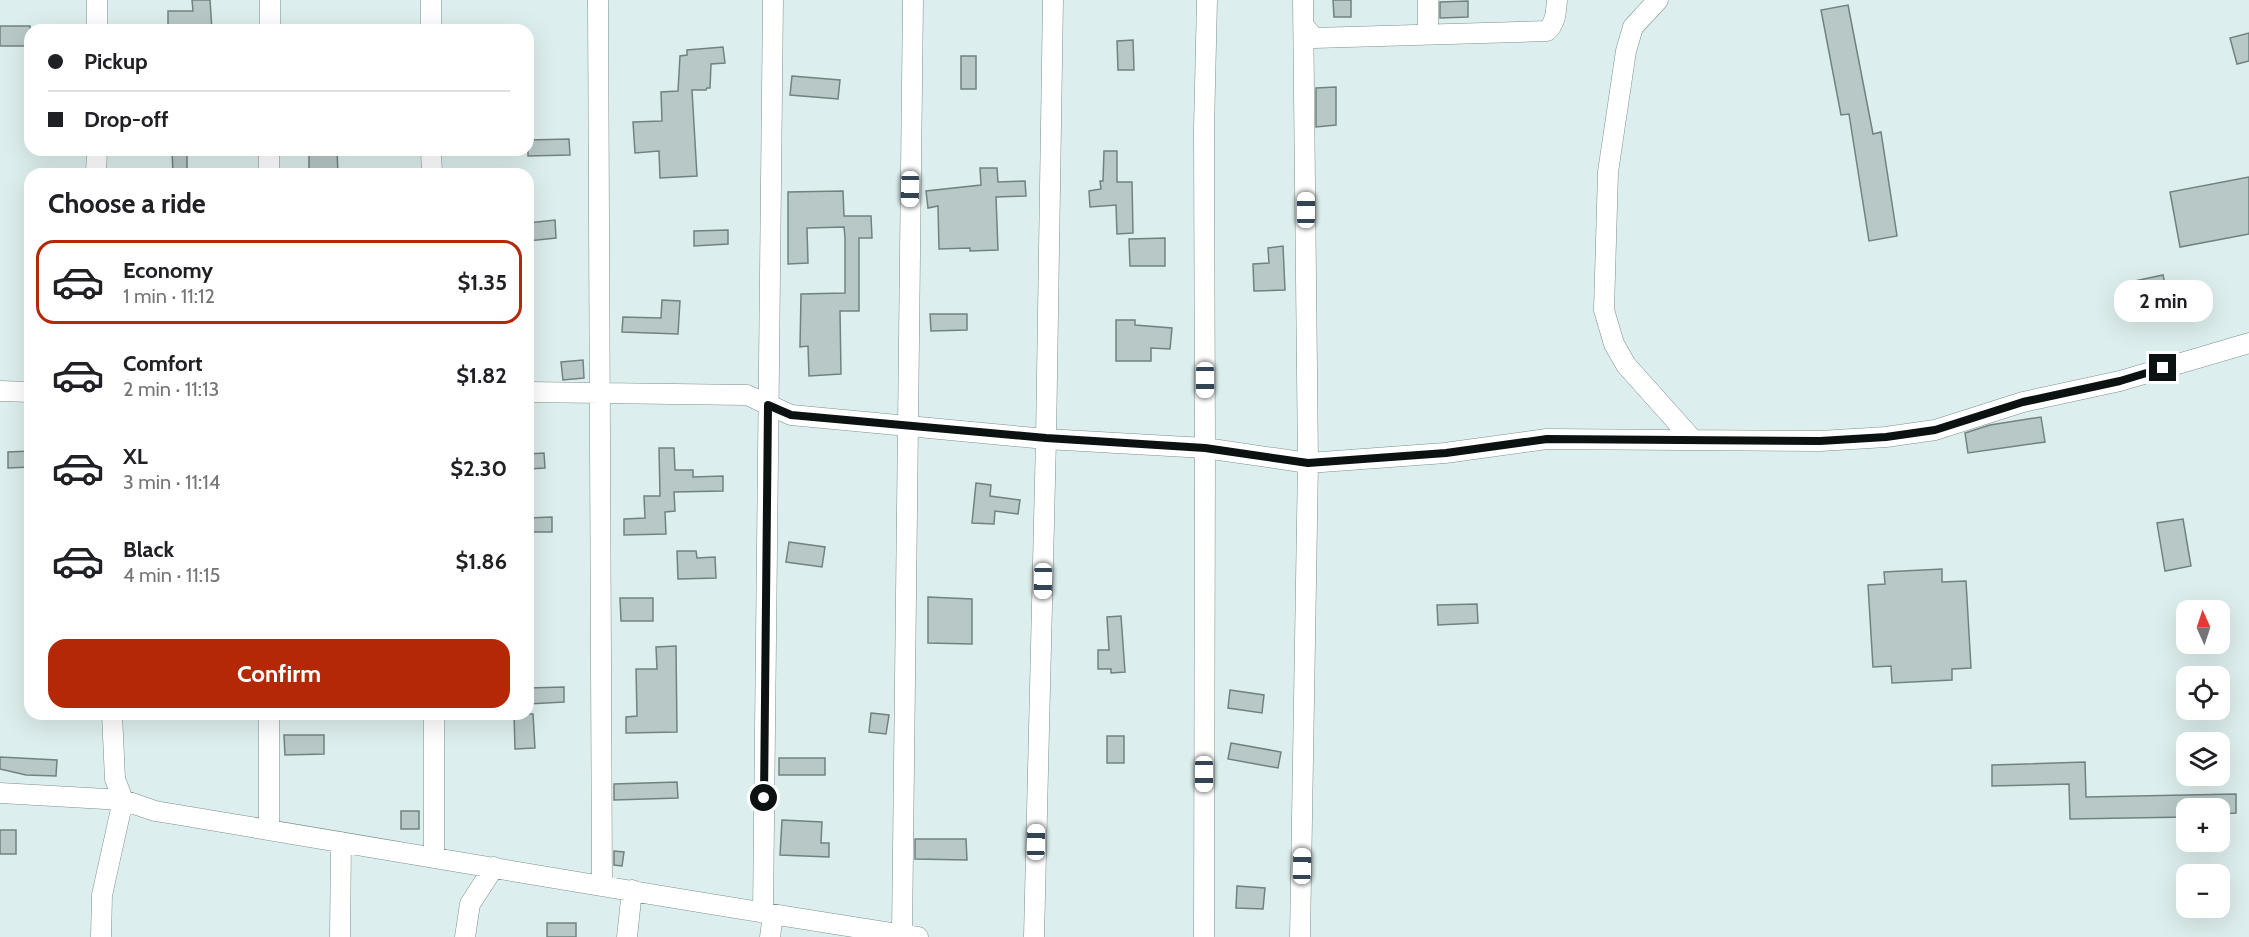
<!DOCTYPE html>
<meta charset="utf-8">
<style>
body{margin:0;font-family:Cabin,sans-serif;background:#f2f2f2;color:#202124;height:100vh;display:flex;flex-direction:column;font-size:22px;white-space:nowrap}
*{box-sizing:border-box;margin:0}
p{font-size:20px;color:#757577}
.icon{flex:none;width:33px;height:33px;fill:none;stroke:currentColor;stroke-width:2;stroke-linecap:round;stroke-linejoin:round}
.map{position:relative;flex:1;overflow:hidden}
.panel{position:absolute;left:24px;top:168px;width:510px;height:552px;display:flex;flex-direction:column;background:#fff;border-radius:18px;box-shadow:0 6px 24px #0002}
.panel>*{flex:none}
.banner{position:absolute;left:24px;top:24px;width:510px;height:132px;border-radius:18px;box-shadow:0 6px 24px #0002;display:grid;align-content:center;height:132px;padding:0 24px;background:#fff}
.needle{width:39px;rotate:357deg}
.buttons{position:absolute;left:2176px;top:600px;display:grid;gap:12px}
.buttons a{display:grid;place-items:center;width:54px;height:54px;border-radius:12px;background:#fff;box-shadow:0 6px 24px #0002;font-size:30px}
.end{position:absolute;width:27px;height:27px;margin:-14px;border:8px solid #0b1211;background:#fff;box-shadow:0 0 0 3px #fff}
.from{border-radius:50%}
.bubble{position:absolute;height:42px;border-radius:18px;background:#fff;box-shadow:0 6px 24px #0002;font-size:20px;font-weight:700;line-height:42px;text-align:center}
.car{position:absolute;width:18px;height:36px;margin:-18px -9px;border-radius:8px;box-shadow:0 0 4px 2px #0007;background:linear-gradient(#fff 24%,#345 0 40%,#fff 0 76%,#345 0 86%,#fff 0)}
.banner b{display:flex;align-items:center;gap:21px;height:57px;font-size:22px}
.banner b+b{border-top:2px solid #e0e0e0}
.banner i{width:15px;height:15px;background:#202124}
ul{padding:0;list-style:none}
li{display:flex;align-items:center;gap:18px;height:84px;margin:0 12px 9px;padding:0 12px;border:3px solid transparent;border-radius:18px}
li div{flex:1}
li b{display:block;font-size:22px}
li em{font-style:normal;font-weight:700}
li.active{border-color:#b42805}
li>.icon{width:54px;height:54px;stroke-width:1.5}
h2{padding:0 24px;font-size:27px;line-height:72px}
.cta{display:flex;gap:12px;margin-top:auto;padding:12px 24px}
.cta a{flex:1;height:69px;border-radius:18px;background:#b42805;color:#fff;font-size:24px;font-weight:700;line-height:69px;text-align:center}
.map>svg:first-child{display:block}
.building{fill:#b7c8c7;stroke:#728281;stroke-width:1.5}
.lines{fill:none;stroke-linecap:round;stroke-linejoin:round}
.minor-casing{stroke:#7e8f8e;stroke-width:21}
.minor{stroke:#fff;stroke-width:20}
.route{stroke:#0b1211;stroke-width:8}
</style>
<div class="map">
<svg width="2249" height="937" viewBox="0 0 2249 937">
<rect width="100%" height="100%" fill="#dceeed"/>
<path class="building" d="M192 0H210L212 30H168V11H193Z
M1333 0H1351V17H1334Z
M1468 1V17L1440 18V2Z
M1848 5 1873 134 1881 132 1897 236 1869 241 1849 114 1841 115 1821 10Z
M0 26H30V46H0Z
M2249 33V61L2237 64 2230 38Z
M1133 40 1134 70H1118L1117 41Z
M723 47 725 63 711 64 710 88H707L706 90H692L697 176 660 178 659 151 635 153 633 122 662 121 661 92 678 91 680 56 687 55V50Z
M961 56H976V89H961Z
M792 76 840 80 838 99 790 95Z
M1336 87V125L1316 127V88Z
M569 139 570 155 528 156V140Z
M172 150H187V174H173Z
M309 150H337L338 174H309Z
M1104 151H1117V182H1132L1133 233 1117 234 1116 205 1090 207 1089 191 1101 189 1100 181H1103Z
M980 168H997L998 182 1025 181 1026 196 996 197 998 250 970 251V248L939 249 938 206 928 208 926 191 981 185Z
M2249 177V234L2180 247 2170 192Z
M843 191 844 216H871L872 238H859V311H840L841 374 809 376 808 346 800 347 801 294 845 293V238L844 227 807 228 808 263 788 264V192Z
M555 220 556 238 528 241V223Z
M728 230V244L694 246V231Z
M1165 238V266H1130L1129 239Z
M1283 246 1285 290 1254 291 1253 264 1269 263 1268 248Z
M2163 275 2168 299 2130 306 2125 283Z
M662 300 680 301 678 334 622 332 623 317 661 318Z
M930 314H967V330L931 331Z
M1116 320H1135V325L1172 328 1170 349 1151 348V361H1116Z
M583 360 584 378 563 380 561 362Z
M2041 417 2045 442 1968 453 1965 433 1990 425Z
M659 448H674L675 470H693V477L723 476V491L674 492 675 511 665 512 666 534 624 535V519L645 518 644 496H660Z
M30 451V467L8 468V452Z
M544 453 545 468 528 469V454Z
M976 483 991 485 990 496 1020 500 1018 514 995 511 994 524 972 523Z
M552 517V532H528V518Z
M2183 519 2191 566 2165 571 2157 523Z
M789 542 825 547 822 567 786 562Z
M677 551H696L697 558 715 557 716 578 678 579Z
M1942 569V582L1966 581 1971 668 1952 669V680L1892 683 1891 666 1873 667 1868 585 1885 584 1884 572Z
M928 597 972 599V644L928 643Z
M620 598H653V621H621Z
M1477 604 1478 623 1438 625 1437 605Z
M1121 616 1125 672 1111 673V669H1098V650H1109L1107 617Z
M676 646 677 732 626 733V717L637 716 636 669H657L656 647Z
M564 687V702L528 704V688Z
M1230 690 1264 695 1262 713 1228 708Z
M871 713 889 715 886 734 869 732Z
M514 714H533L535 748 515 749Z
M284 735H324V754L285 755Z
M1107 736H1124V763H1107Z
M1231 743 1281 752 1278 768 1228 759Z
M0 757 57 760 56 776 26 775 0 769Z
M779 758H825V775H779Z
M2085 762 2086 797 2236 794V813L2220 814V808H2187V817L2070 819 2069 784 1992 786V765Z
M677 782 678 798 614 800V784Z
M401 811H419V829H401Z
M782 820 822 822 821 843H829V857L780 855Z
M0 830H16V854H0Z
M915 839H966L967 860 915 859Z
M614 851 624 852 622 866 614 865Z
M1237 886 1265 888 1263 909 1236 908Z
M547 923H576V937H547Z"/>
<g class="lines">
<defs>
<path id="minor" d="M431 0V30
M598 0 602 885
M1658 0 1633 27 1626 51 1608 172 1604 310 1614 344 1626 365 1693 440
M1304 26 1314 38 1547 31C1556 23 1556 11 1557 0
M97 30V0
M270 30V0
M1428 34V0
M431 150 432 174
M96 174 97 150
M269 174V150
M0 391 30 392
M528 392 747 395 791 415 1046 439 1205 448 1308 463 1445 453 1547 439 1820 441 1886 437 1935 430 2023 402 2120 381 2249 343
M269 714V830
M434 714V858
M0 793 123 800 155 811C409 853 663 898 918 937
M763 913 773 0
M902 935 913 0
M101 937 102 895 123 800 115 779 112 714
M340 937 341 842
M465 937 470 904 494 867
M627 937 632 890
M770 937 773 915
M1034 937 1046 439 1053 0
M1204 937 1205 448 1204 129 1207 0
M1300 937 1308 463 1303 0"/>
</defs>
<use href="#minor" class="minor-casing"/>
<use href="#minor" class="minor"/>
</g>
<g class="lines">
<path class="route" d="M764 798 768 405 791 415 1046 438 1205 448 1308 463 1446 453 1547 439 1820 441 1886 437 1935 430 2023 402 2120 381 2163 368"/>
</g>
</svg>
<div class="buttons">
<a><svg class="needle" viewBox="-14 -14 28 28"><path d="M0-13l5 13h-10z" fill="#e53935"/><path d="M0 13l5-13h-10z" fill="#757577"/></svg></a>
<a><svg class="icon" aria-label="locate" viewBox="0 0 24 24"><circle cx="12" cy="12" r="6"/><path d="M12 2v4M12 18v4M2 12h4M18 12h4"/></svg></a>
<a><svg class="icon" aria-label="layers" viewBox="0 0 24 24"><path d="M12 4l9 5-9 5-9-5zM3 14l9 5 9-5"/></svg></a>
<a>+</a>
<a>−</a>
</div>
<i class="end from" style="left:764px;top:798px"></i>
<i class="end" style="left:2163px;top:368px"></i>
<div class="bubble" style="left:2114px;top:280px;width:99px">2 min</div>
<i class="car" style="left:910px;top:189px;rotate:181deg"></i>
<i class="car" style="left:1306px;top:210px;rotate:0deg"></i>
<i class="car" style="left:1205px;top:380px;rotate:180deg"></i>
<i class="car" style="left:1043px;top:581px;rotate:181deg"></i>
<i class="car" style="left:1204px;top:774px;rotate:180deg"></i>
<i class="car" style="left:1036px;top:842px;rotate:1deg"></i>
<i class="car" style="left:1302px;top:866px;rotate:1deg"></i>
<div class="banner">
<b><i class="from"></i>Pickup</b>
<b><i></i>Drop-off</b>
</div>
<section class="panel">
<h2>Choose a ride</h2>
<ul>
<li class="active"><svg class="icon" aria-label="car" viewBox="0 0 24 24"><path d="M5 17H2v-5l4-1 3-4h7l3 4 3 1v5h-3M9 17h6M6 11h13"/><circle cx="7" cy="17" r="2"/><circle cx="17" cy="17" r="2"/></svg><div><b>Economy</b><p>1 min · 11:12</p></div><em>$1.35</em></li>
<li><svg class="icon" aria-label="car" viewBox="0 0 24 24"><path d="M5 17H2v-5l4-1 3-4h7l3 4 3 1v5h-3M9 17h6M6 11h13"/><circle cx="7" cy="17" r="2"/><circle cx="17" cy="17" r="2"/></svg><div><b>Comfort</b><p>2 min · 11:13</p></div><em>$1.82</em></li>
<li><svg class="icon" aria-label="car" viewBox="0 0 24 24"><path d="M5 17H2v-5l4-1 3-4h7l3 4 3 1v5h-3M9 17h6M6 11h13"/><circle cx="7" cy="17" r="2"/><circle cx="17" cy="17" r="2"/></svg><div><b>XL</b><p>3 min · 11:14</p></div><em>$2.30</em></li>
<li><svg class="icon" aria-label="car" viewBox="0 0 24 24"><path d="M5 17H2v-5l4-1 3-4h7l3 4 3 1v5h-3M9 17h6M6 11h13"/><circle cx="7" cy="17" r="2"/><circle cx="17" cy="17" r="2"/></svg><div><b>Black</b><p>4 min · 11:15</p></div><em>$1.86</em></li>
</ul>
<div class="cta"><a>Confirm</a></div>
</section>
</div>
